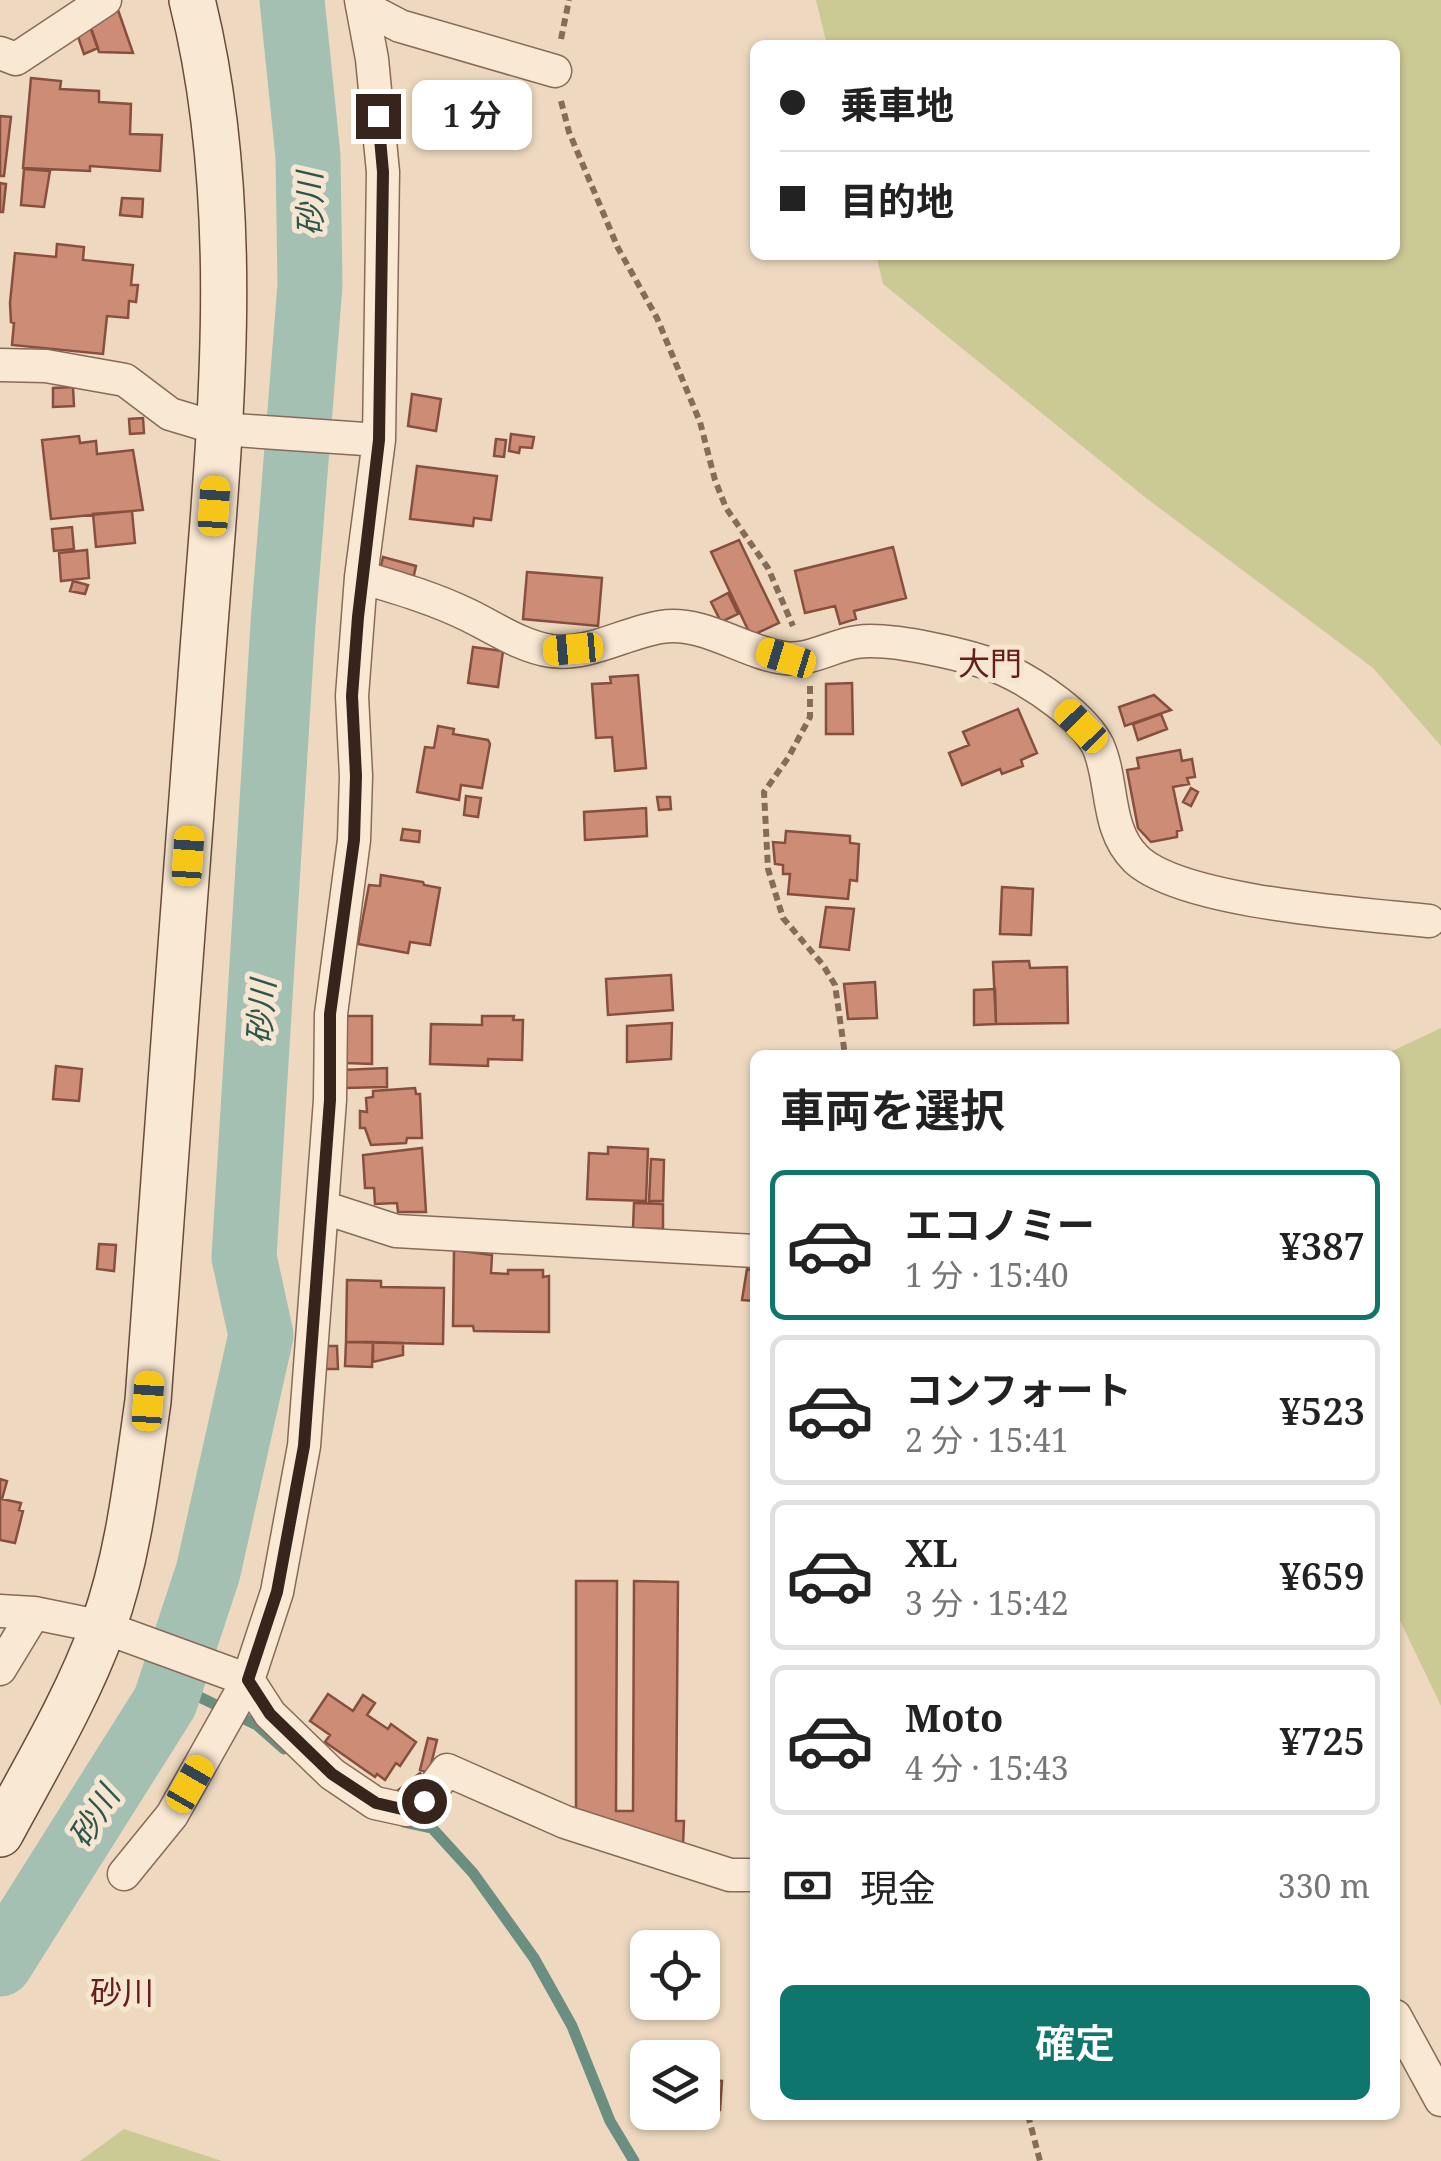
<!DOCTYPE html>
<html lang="ja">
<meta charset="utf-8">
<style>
body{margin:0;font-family:"Noto Serif","Noto Sans JP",serif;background:#f6f6f6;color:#222;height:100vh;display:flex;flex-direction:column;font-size:38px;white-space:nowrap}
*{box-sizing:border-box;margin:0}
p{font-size:32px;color:#767676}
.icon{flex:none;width:55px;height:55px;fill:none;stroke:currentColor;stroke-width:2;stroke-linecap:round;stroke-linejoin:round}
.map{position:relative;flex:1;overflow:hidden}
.panel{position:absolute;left:750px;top:1050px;width:650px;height:1070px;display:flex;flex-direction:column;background:#fff;border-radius:15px;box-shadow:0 2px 8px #0004}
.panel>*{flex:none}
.top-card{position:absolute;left:750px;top:40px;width:650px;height:220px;border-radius:15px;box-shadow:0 2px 8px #0004;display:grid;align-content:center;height:220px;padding:0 30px;background:#fff}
.controls{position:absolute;left:630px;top:1930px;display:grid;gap:20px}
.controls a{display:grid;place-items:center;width:90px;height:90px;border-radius:15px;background:#fff;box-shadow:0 2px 8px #0004;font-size:50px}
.end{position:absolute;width:45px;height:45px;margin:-22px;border:12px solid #37251c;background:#fff;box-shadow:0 0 0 5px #fff}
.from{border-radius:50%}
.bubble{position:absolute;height:70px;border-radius:15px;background:#fff;box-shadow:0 2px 8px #0004;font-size:32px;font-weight:600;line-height:70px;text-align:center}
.car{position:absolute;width:30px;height:60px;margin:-30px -15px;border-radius:12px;box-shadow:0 0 8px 2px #0007;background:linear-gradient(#f5c518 24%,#345 0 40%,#f5c518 0 76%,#345 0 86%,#f5c518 0)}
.top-card b{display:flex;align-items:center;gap:35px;height:95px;font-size:38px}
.top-card b+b{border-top:2px solid #e0e0e0}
.top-card i{width:25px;height:25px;background:#222}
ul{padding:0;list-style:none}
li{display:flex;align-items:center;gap:30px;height:150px;margin:0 20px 15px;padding:0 10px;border:5px solid #e0e0e0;border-radius:15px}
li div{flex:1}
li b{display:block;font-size:38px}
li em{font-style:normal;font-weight:600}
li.on{border-color:#0f766e}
li>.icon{width:90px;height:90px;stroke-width:1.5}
h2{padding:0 30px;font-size:45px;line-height:120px}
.pay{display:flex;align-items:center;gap:25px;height:110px;padding:0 30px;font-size:38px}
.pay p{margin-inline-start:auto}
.cta{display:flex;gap:20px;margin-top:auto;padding:20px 30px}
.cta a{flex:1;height:115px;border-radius:15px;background:#0f766e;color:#fff;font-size:40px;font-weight:600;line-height:115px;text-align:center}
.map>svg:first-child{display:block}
.green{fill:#ccca94}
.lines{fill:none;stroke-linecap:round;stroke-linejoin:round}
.stream{stroke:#6a8e80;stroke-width:11}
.river{stroke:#a3c0b3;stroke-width:65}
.building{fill:#cd8c75;stroke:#874f3d;stroke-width:2.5}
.street-casing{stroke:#886a58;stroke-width:35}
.secondary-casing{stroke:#694b3b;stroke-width:48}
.path{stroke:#886a58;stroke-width:6;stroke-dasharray:8 5;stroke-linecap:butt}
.street{stroke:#f9e8d3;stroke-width:32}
.secondary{stroke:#f9e8d3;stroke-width:45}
.route{stroke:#37251c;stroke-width:12}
.labels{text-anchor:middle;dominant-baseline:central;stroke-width:10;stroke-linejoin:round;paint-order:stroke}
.water-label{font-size:32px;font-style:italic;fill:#2b574d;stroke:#f6e5d0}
.neighbourhood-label{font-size:32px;fill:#641f1b;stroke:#f6e5d0}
</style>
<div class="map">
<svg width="1441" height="2161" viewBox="0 0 1441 2161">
<rect width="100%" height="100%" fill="#eed9c0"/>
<path class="green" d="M816 0H1441V746L1373 668 1146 498 883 284 876 255H1395V45H827Z
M1441 1028V1706L1395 1610V1055H1384Z
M124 2129 222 2161H80Z"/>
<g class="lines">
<path class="stream" d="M171 1683 257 1725 284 1749
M404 1822 432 1828 473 1873 534 1958 572 2026 610 2121 634 2161"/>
<path class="river" d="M0 1964 165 1702 208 1572 261 1335 244 1257 283 624 310 285 308 156 292 0"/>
</g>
<path class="building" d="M118 10 133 53 99 52 88 21Z
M90 25 98 48 84 54 76 31Z
M31 78 61 81 60 89 99 91V102L131 104 130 134 162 135 160 171 90 166V171L23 168Z
M0 116 11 117 4 176H0Z
M24 169 50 171 44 207 21 205Z
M0 183 6 184 3 212H0Z
M122 198 143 199 142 217 120 215Z
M57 244 84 247 83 260 133 265 131 285H138L136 302 129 301 128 318 107 316 103 354 12 345 14 323 11 322 10 303 15 253 56 257Z
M73 387 74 406 53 407V388Z
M412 394 441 399 436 431 408 426Z
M143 418 144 433 130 434 129 419Z
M511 434 534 437 532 448 520 447 519 453 509 451Z
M79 436 80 443 96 441 97 454 133 450 143 510 51 519 42 440Z
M496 439 506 440 504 457 494 456Z
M417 466 497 476 491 520 474 518 473 526 410 519Z
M132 511 135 543 96 547 93 514Z
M72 527 74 549 54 551 52 529Z
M739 540 779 623 751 636 711 552Z
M893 547 906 598 854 611 856 619 840 624 835 606 805 613 795 571Z
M87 550 89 578 61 581 59 553Z
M383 557 416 566 412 584 379 575Z
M527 572 602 578 598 626 523 619Z
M73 581 88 585 85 594 70 591Z
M728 593 738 614 721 622 711 602Z
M473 647 503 651 498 687 468 683Z
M638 675 646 768 615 771 612 737 596 738 592 684 611 683 610 677Z
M852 683 853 734H826V684Z
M1154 695 1171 710 1125 726 1119 707Z
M1018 709 1037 753 1021 760 1023 766 1002 774 1000 769 962 785 949 753 969 745 963 732Z
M1161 714 1167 729 1138 740 1133 724Z
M438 726 454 729 453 734 488 740 490 744 482 788 461 785 459 800 417 792 425 747 434 748Z
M1180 750 1182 761 1192 759 1195 777 1187 778 1189 784 1173 787 1182 830 1177 831V837L1151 842 1138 828 1127 770 1139 768 1137 758Z
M1191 788 1198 792 1191 806 1183 802Z
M466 796 481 798 478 817 464 815Z
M657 797H670L671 809 659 810Z
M646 808 647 836 585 840 584 812Z
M403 829 420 831 419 842 401 840Z
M786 831 850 836V843L859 844 857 881 850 880 848 899 788 894 790 874H783V865L775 864 773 842 785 843Z
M381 875 423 882 424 885 440 888 430 945 410 942 408 953 358 944 369 885 380 886Z
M1002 887 1033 889 1031 935 1000 934Z
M826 907 854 909 849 950 820 947Z
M1029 961 1030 968 1067 967 1068 1023 996 1024 993 962Z
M671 975 673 1010 608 1015 606 979Z
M875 982 877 1018 848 1019 844 984Z
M995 989 996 1024 974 1025V990Z
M346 1016H372V1064L346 1063Z
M482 1016H514L513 1020H523L522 1060 488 1059V1066L430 1064 431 1024 482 1025Z
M672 1023 671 1059 627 1062V1026Z
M56 1066 82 1069 79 1101 53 1099Z
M387 1068V1087L343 1088 342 1070Z
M415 1088 416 1094H420L422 1138H407L406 1143 371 1145 365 1128H360V1111L367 1112 366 1098 373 1097V1091Z
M608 1147 648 1149 646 1201 587 1199 589 1153 608 1154Z
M422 1148 426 1212H398L397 1203 375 1204 374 1188H365L363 1155Z
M651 1159 664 1160 663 1201H649Z
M634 1203 663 1204V1229L633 1228Z
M99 1244 116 1245 114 1271 97 1269Z
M454 1250 492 1255 491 1273 508 1274V1270H543V1277L549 1276V1332L474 1331 473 1326H453Z
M747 1269 755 1271V1301L742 1300Z
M347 1280 381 1281V1287L444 1288 443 1344 346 1342Z
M346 1342H373L372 1367 345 1366Z
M373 1342 403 1343V1355L373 1362Z
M324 1346H337L338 1369H324Z
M0 1479 7 1481 2 1499 21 1503 19 1510 23 1511 15 1543 0 1540Z
M576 1581H617L616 1811H633L634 1581 678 1582 676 1821H684L683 1847 576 1811Z
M328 1694 353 1711 363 1695 375 1703 367 1715 388 1729 391 1724 416 1742 400 1766 396 1763 385 1780 377 1774 375 1777 325 1742 330 1735 310 1721Z
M428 1738 437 1740 429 1773 420 1770Z
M420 1773 426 1781 402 1799 396 1792Z
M702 2080 722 2081 720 2110 702 2109Z"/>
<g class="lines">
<defs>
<path id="street" d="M362 6 400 26 555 71
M0 53 16 59 105 0
M0 365 46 366 125 380 170 414 220 429 379 440
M361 577C398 588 433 598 468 615 495 628 520 646 551 651 589 656 624 633 661 627 703 620 743 652 784 658 808 662 834 645 857 642 891 637 974 656 1005 670 1035 684 1083 716 1098 746 1114 782 1105 829 1136 859 1182 903 1363 914 1429 921
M322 1207 396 1231 755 1251
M0 1611 34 1613 103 1627 248 1680 270 1714 332 1774 375 1803 407 1810 424 1801 447 1770 565 1822 730 1875H755
M0 1669 34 1613
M124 1874 172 1815 248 1680 277 1592 304 1446 330 1100 331 1014 354 840 356 776 352 696 361 577 379 440 383 172 372 59 361 0
M1395 2016 1441 2100"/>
<path id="secondary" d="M0 1834C36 1767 77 1699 103 1627 129 1555 137 1477 148 1401 165 1160 183 918 201 677 217 454 247 220 192 0"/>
</defs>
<use href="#street" class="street-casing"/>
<use href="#secondary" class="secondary-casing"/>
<path class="path" d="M561 39 569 0
M561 101 569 132 618 248 657 318 700 422 715 480 726 508 768 568 793 626
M810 686V717L788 758 764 792 768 869 783 918 823 965 835 985 845 1055
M1028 2115 1040 2161"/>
<use href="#street" class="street"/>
<use href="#secondary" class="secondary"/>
</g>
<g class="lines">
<path class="route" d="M378 116 383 172 379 440 358 617 352 696 356 776 354 840 330 1014V1100L304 1446 277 1592 248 1680 270 1714 332 1774 376 1803 406 1810 424 1801"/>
</g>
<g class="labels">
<g class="water-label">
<text transform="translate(309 204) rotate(-91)">砂川</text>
<text transform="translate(260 1012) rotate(-86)">砂川</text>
<text transform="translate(93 1816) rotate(-58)">砂川</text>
</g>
<g class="neighbourhood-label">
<text x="990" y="662">大門</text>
<text x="122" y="1991">砂川</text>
</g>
</g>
</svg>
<div class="controls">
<a><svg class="icon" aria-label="locate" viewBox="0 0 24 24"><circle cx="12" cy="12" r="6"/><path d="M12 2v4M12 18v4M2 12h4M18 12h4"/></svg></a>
<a><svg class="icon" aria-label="layers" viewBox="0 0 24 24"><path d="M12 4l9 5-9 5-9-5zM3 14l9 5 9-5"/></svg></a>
</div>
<i class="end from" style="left:424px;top:1801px"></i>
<i class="end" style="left:378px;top:116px"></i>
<div class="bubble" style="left:412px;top:80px;width:120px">1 分</div>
<i class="car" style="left:214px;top:506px;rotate:4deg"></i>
<i class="car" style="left:573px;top:649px;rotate:265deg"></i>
<i class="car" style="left:786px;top:658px;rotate:287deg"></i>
<i class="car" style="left:1081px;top:726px;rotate:316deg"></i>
<i class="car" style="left:188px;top:856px;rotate:4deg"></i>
<i class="car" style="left:148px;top:1401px;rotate:4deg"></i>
<i class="car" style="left:190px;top:1784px;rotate:30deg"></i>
<div class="top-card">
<b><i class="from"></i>乗車地</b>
<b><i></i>目的地</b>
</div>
<section class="panel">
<h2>車両を選択</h2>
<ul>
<li class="on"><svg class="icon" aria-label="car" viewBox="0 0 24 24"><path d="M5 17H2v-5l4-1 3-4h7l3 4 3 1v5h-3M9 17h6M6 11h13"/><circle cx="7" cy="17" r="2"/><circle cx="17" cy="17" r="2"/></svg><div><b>エコノミー</b><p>1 分 · 15:40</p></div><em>¥387</em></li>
<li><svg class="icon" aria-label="car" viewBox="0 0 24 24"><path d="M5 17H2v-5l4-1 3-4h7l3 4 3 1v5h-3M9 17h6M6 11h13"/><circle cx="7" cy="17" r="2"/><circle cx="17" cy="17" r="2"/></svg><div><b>コンフォート</b><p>2 分 · 15:41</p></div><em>¥523</em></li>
<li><svg class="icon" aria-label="car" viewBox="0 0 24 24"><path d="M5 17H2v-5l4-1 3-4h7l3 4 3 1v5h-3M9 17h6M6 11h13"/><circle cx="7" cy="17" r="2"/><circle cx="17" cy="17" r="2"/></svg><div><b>XL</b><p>3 分 · 15:42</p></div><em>¥659</em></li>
<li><svg class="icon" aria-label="car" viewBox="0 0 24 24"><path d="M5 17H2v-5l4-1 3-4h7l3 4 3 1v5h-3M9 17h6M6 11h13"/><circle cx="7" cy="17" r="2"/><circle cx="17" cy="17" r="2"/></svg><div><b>Moto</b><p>4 分 · 15:43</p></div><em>¥725</em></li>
</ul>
<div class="pay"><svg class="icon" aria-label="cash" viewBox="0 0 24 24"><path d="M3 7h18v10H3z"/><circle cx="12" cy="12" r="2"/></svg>現金<p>330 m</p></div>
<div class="cta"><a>確定</a></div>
</section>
</div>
